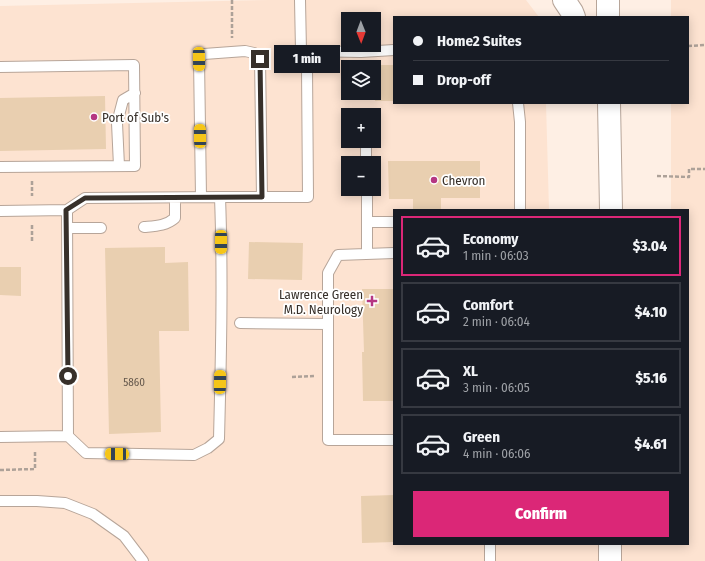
<!DOCTYPE html>
<meta charset="utf-8">
<style>
body{margin:0;font-family:"Fira Sans Condensed",sans-serif;background:#242831;color:#f1f3f6;height:100vh;display:flex;flex-direction:column;font-size:15px;white-space:nowrap}
*{box-sizing:border-box;margin:0}
p{font-size:13px;color:#9ea1a6}
.icon{flex:none;width:22px;height:22px;fill:none;stroke:currentColor;stroke-width:2;stroke-linecap:round;stroke-linejoin:round}
.map{position:relative;flex:1;overflow:hidden}
.side{position:absolute;left:393px;top:209px;width:296px;height:336px;display:flex;flex-direction:column;background:#171b24;border-radius:0px;box-shadow:0 2px 10px #0003}
.side>*{flex:none}
.top-card{position:absolute;left:393px;top:16px;width:296px;height:88px;border-radius:0px;box-shadow:0 2px 10px #0003;display:grid;align-content:center;height:88px;padding:0 20px;background:#171b24}
.needle{width:26px;rotate:179deg}
.fabs{position:absolute;left:341px;top:12px;display:grid;gap:8px}
.fabs a{display:grid;place-items:center;width:40px;height:40px;border-radius:0px;background:#171b24;box-shadow:0 2px 10px #0003;font-size:20px}
.end{position:absolute;width:18px;height:18px;margin:-9px;border:5px solid #37302a;background:#fff;box-shadow:0 0 0 2px #fff}
.from{border-radius:50%}
.bubble{position:absolute;height:28px;border-radius:0px;background:#171b24;box-shadow:0 2px 10px #0003;font-size:13px;font-weight:800;line-height:28px;text-align:center}
.car{position:absolute;width:12px;height:24px;margin:-12px -6px;border-radius:5px;box-shadow:0 0 3px 1px #0007;background:linear-gradient(#f5c518 24%,#345 0 40%,#f5c518 0 76%,#345 0 86%,#f5c518 0)}
.top-card b{display:flex;align-items:center;gap:14px;height:38px;font-size:15px}
.top-card b+b{border-top:1px solid #363941}
.top-card i{width:10px;height:10px;background:#f1f3f6}
ul{padding:7px 0 0;list-style:none}
li{display:flex;align-items:center;gap:12px;height:60px;margin:0 8px 6px;padding:0 12px;border:2px solid #363941;border-radius:0px}
li div{flex:1}
li b{display:block;font-size:15px}
li em{font-style:normal;font-weight:800}
li.on{border-color:#db2777}
li>.icon{width:36px;height:36px;stroke-width:1.5}
.button{display:flex;gap:8px;margin-top:auto;padding:8px 20px}
.button a{flex:1;height:46px;border-radius:0px;background:#db2777;color:#fff;font-size:16px;font-weight:800;line-height:46px;text-align:center}
.map>svg:first-child{display:block}
.built{fill:#fde3d1;fill-rule:evenodd}
.building{fill:#e9cfb0}
.lines{fill:none;stroke-linecap:round;stroke-linejoin:round}
.service-casing{stroke:#b7a599;stroke-width:12}
.secondary-casing{stroke:#b7a599;stroke-width:24}
.path{stroke:#ada198;stroke-width:2.5;stroke-dasharray:4 2;stroke-linecap:butt}
.service{stroke:#fff;stroke-width:10}
.secondary{stroke:#fff;stroke-width:22}
.route{stroke:#37302a;stroke-width:5}
.poi-dot{fill:#b53682;stroke:#fff;stroke-width:1.5}
.labels{text-anchor:middle;dominant-baseline:central;stroke-width:3.5;stroke-linejoin:round;paint-order:stroke}
.number-label{font-size:11px;fill:#64584c}
.poi-label{font-size:13px;fill:#37302a;stroke:#fff;text-anchor:start}
</style>
<div class="map">
<svg width="705" height="561" viewBox="0 0 705 561">
<rect width="100%" height="100%" fill="#feefe4"/>
<path class="built" d="M269 0H526L539 17H394V103H546L549 210H394V544H688V210H671V103H688V17H671V0H705V561H0V6ZM348 19H374V45H348ZM348 67H374V93H348ZM348 115H374V141H348ZM348 163H374V189H348Z"/>
<path class="building" d="M374 65H394V101H375Z
M105 96 106 149 0 151V98Z
M388 161H480V198H441V210H413V199H389Z
M249 242 303 243 302 280 248 279Z
M165 247V263L188 262 189 331H159L161 432 109 434 105 248Z
M0 267H21V296L0 295Z
M362 289H394V401H363L362 352H364Z
M394 495V542L362 543 361 496Z"/>
<g class="lines">
<defs>
<path id="service" d="M300 0 301 51 361 52 394 50
M0 67 134 65 135 166 0 167
M518 103 520 122V210
M366 141V163
M119 166 117 123 123 100 135 93
M367 189V254
M201 197 199 59 204 54 245 51 254 53 260 59 262 197
M220 197H308L307 67 301 51
M67 210 68 436
M0 211 67 210 85 198 220 197C223 278 221 358 219 439L208 448 194 455 86 453 68 436 0 437
M367 222H394
M144 227C155 226 166 226 175 218V198
M67 228H101
M240 323 328 324V273L338 255 394 253
M328 324V440H394
M0 501H37L65 503 93 514 124 536 143 561
M490 544V561"/>
<path id="secondary" d="M564 0 572 12 574 17
M608 0V17
M609 103 611 210
M610 561V544"/>
</defs>
<use href="#service" class="service-casing"/>
<use href="#secondary" class="secondary-casing"/>
<path class="path" d="M232 0V38
M688 46 705 45
M657 176 689 177V169H705
M32 181V196
M32 225V243
M292 377 314 376
M0 470 35 469V450"/>
<use href="#service" class="service"/>
<use href="#secondary" class="secondary"/>
</g>
<g class="lines">
<path class="route" d="M68 376 66 210 85 198 262 197 260 59"/>
</g>
<g class="poi-dot">
<circle cx="94" cy="117" r="4"/>
<circle cx="434" cy="180" r="4"/>
<path d="M370 295h4v4h4v4h-4v4h-4v-4h-4v-4h4z"/>
</g>
<g class="labels">
<g class="number-label">
<text x="134" y="382">5860</text>
</g>
<g class="poi-label">
<text x="102" y="117">Port of Sub's</text>
<text x="442" y="180">Chevron</text>
<text x="363" y="294" text-anchor="end">Lawrence Green<tspan x="363" dy="15">M.D. Neurology</tspan></text>
</g>
</g>
</svg>
<div class="fabs">
<a><svg class="needle" viewBox="-14 -14 28 28"><path d="M0-13l5 13h-10z" fill="#e53935"/><path d="M0 13l5-13h-10z" fill="#9ea1a6"/></svg></a>
<a><svg class="icon" aria-label="layers" viewBox="0 0 24 24"><path d="M12 4l9 5-9 5-9-5zM3 14l9 5 9-5"/></svg></a>
<a>+</a>
<a>−</a>
</div>
<i class="end from" style="left:68px;top:376px"></i>
<i class="end" style="left:260px;top:59px"></i>
<div class="bubble" style="left:274px;top:45px;width:66px">1 min</div>
<i class="car" style="left:199px;top:59px;rotate:179deg"></i>
<i class="car" style="left:200px;top:136px;rotate:359deg"></i>
<i class="car" style="left:221px;top:242px;rotate:180deg"></i>
<i class="car" style="left:220px;top:382px;rotate:1deg"></i>
<i class="car" style="left:117px;top:454px;rotate:271deg"></i>
<div class="top-card">
<b><i class="from"></i>Home2 Suites</b>
<b><i></i>Drop-off</b>
</div>
<section class="side">
<ul>
<li class="on"><svg class="icon" aria-label="car" viewBox="0 0 24 24"><path d="M5 17H2v-5l4-1 3-4h7l3 4 3 1v5h-3M9 17h6M6 11h13"/><circle cx="7" cy="17" r="2"/><circle cx="17" cy="17" r="2"/></svg><div><b>Economy</b><p>1 min · 06:03</p></div><em>$3.04</em></li>
<li><svg class="icon" aria-label="car" viewBox="0 0 24 24"><path d="M5 17H2v-5l4-1 3-4h7l3 4 3 1v5h-3M9 17h6M6 11h13"/><circle cx="7" cy="17" r="2"/><circle cx="17" cy="17" r="2"/></svg><div><b>Comfort</b><p>2 min · 06:04</p></div><em>$4.10</em></li>
<li><svg class="icon" aria-label="car" viewBox="0 0 24 24"><path d="M5 17H2v-5l4-1 3-4h7l3 4 3 1v5h-3M9 17h6M6 11h13"/><circle cx="7" cy="17" r="2"/><circle cx="17" cy="17" r="2"/></svg><div><b>XL</b><p>3 min · 06:05</p></div><em>$5.16</em></li>
<li><svg class="icon" aria-label="car" viewBox="0 0 24 24"><path d="M5 17H2v-5l4-1 3-4h7l3 4 3 1v5h-3M9 17h6M6 11h13"/><circle cx="7" cy="17" r="2"/><circle cx="17" cy="17" r="2"/></svg><div><b>Green</b><p>4 min · 06:06</p></div><em>$4.61</em></li>
</ul>
<div class="button"><a>Confirm</a></div>
</section>
</div>
